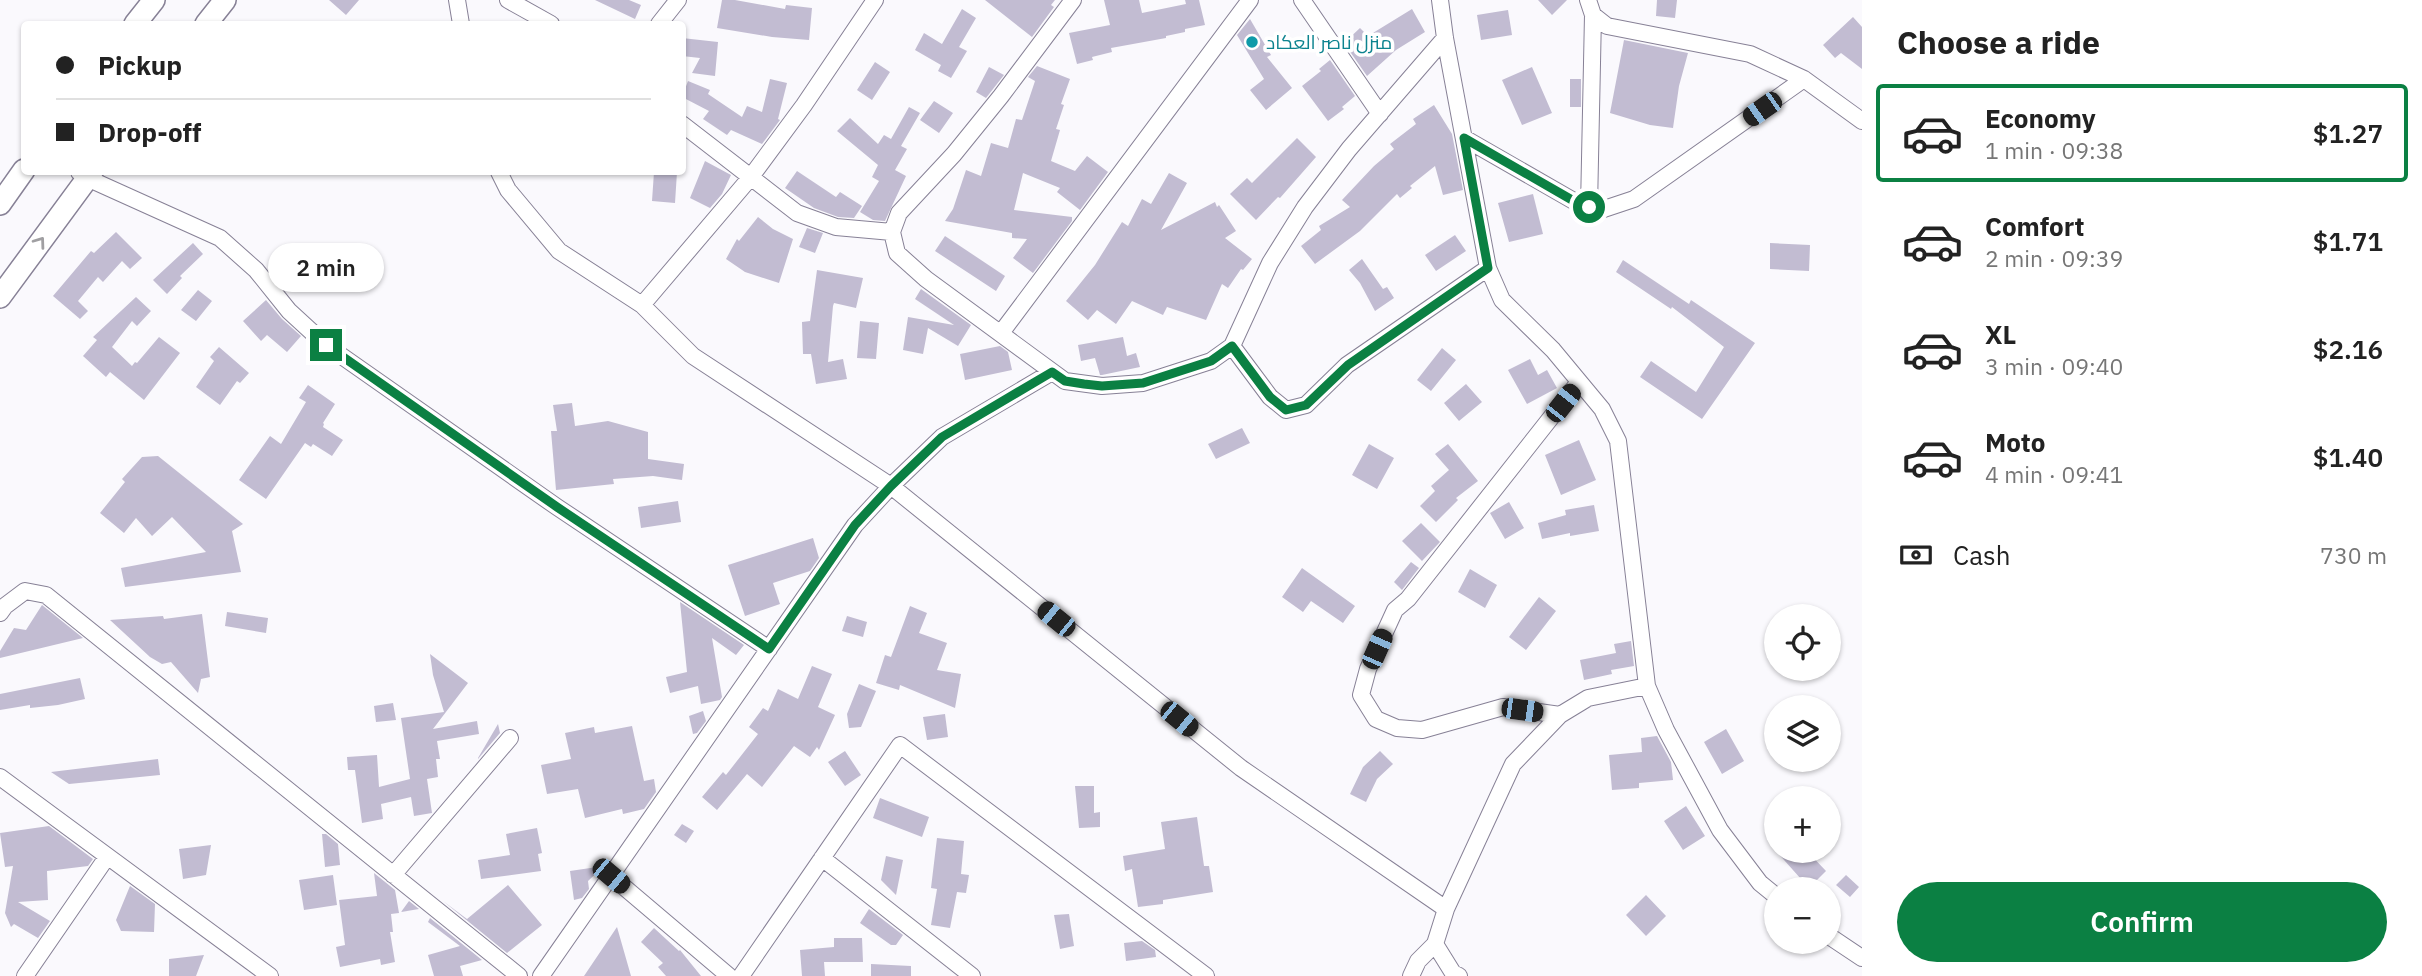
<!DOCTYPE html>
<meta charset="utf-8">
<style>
body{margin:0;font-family:"IBM Plex Sans",Cairo,sans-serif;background:#f6f6f6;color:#222;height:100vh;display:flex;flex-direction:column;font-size:26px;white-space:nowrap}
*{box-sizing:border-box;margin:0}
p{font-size:23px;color:#767676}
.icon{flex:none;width:38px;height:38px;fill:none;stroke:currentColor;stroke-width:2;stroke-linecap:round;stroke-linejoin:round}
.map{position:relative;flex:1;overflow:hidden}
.side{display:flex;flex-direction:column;background:#fff;width:560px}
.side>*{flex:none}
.guide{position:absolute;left:21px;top:21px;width:665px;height:154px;border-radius:7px;box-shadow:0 2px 5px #0004;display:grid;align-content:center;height:154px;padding:0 35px;background:#fff}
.fabs{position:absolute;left:1764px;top:604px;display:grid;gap:14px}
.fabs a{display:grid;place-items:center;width:77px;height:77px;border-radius:50%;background:#fff;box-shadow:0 2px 5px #0004;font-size:35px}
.end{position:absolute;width:32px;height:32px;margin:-16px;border:9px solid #0b8043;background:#fff;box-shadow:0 0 0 4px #fff}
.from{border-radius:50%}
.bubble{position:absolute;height:49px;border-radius:24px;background:#fff;box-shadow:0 2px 5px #0004;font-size:23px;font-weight:600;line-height:49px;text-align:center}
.car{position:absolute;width:21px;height:42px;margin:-21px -10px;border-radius:9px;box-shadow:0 0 5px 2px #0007;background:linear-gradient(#222 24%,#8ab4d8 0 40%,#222 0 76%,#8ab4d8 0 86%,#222 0)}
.guide b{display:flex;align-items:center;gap:24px;height:66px;font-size:26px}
.guide b+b{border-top:2px solid #e0e0e0}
.guide i{width:18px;height:18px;background:#222}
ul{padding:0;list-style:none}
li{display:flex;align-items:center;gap:21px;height:98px;margin:0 14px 10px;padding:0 21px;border:4px solid transparent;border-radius:7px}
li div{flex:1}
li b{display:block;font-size:26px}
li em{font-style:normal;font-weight:600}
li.active{border-color:#0b8043}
li>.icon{width:63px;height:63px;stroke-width:1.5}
h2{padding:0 35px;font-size:32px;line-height:84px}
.pay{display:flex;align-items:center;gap:18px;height:77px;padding:0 35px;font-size:26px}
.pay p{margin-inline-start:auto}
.cta{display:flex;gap:14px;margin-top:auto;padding:14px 35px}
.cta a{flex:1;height:80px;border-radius:42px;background:#0b8043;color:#fff;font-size:28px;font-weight:600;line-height:80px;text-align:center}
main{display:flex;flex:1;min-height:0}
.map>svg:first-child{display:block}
.building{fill:#c2bcd2}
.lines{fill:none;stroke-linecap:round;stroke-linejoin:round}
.minor-casing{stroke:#878196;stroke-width:18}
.major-casing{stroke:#878196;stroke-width:24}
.minor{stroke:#fff;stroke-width:16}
.major{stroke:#fff;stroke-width:21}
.oneway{stroke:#a09fa2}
.route{stroke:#0b8043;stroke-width:9}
.culture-dot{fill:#0f9aa8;stroke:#fff;stroke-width:2.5}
.labels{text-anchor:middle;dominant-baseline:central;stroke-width:7;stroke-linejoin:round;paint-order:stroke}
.culture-label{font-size:19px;fill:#0d838f;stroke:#fff;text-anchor:start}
</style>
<main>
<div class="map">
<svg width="1862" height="976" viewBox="0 0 1862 976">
<rect width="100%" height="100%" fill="#faf9fd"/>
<path class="building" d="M329 0H359L346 15Z
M595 0H629L641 5 635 19Z
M722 0H735L785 9 786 5 812 8 809 40 772 37 717 28Z
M985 0H1055L1051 5 1054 7 1032 37Z
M1104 0H1139L1142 13 1186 4 1185 0H1199L1205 25 1185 29V32L1166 36V38L1111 48 1112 52 1092 57 1093 60 1077 64 1069 33 1110 25Z
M1538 0H1567L1552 15Z
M1657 0H1677L1675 18 1656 16Z
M962 9 976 18 959 47 967 51 951 78 938 71 941 65 915 50 924 33 942 44Z
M1412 9 1425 32 1396 50 1367 76 1344 43 1360 28 1368 36Z
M1508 10 1512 35 1481 40 1477 15Z
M1853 17 1862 27V69L1841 53 1835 58 1823 45Z
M1250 19 1271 55 1267 57 1292 88 1266 110 1250 90 1264 79 1237 35Z
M682 38 718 42 715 76 692 73 700 58 682 56Z
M1624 40 1688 53 1679 86 1673 128 1650 125 1610 113Z
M1330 60 1355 96 1342 107 1344 109 1328 121 1302 86 1321 71 1319 69Z
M875 62 890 72 872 100 857 90Z
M1037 66 1070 79 1061 104 1064 105 1056 129 1060 130 1051 161 1075 171 1087 156 1108 172 1080 210 1057 192 1060 188 1023 173 1014 210 1072 217V221L1033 273 1013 258 1027 239 1012 238V233L945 221 953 209 966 170 981 176 991 143 1008 148 1016 119 1022 120 1035 81 1028 77Z
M989 67 1004 75 986 98 976 92Z
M1532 67 1552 113 1522 125 1502 80Z
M770 79 787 83 778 119 780 120 762 144 731 130 727 135 703 119 709 111 682 97 688 81 710 90 708 94 742 117 747 106 762 112Z
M1570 79H1581V107H1570Z
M934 101 953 113 939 133 920 120Z
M1434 105 1452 134 1463 190 1443 195 1435 166 1410 186 1412 188 1400 198 1397 194 1360 231 1315 264 1301 246 1321 230 1319 226 1350 207 1342 200 1374 166 1394 149 1390 144 1416 124 1413 119Z
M909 107 920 113 901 146 907 149 895 170 906 176 885 221 873 220 860 212 879 181 872 177 878 165 837 131 850 118 878 144 884 135 891 139Z
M1297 138 1316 157 1280 198 1278 197 1256 220 1230 194 1247 178 1252 183Z
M705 161 731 175 722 194 710 208 690 198Z
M797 171 836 197 840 192 862 206 854 218 838 217 814 208 785 188Z
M654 172H677L675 203 652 201Z
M1169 173 1187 183 1161 230 1215 202 1217 207 1219 205 1236 231 1225 238 1252 259 1243 270 1241 269 1228 288 1222 284 1206 320 1167 307 1163 315 1132 301 1116 324 1097 310 1088 320 1066 301 1095 265 1122 222 1128 226 1142 199 1151 204Z
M1533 194 1543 234 1509 242 1498 203Z
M758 217 773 229 793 239 779 283 745 272 726 259 737 239 739 241Z
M807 228 823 233 815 253 799 247Z
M116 232 142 258 130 269 122 261 103 282 98 277 78 301 88 311 80 319 53 296 91 251 94 253Z
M1455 235 1466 251 1436 271 1425 255Z
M945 236 1005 276 996 291 935 251Z
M193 243 203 254 180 276 182 278 167 294 153 280Z
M1770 243 1810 245 1809 271 1770 269Z
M1362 259 1383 289 1387 287 1394 298 1375 311 1360 283 1349 270Z
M1623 260 1689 304 1691 300 1755 343 1702 419 1640 377 1651 361 1696 392 1724 347 1672 307 1671 309 1616 272Z
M817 270 863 278 856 308 834 303 833 306 828 362 843 359 847 379 816 384 811 354H803L802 322 810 321Z
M921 289 971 325 958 346 928 328 923 354 903 350 908 317 954 325 915 299Z
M198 290 212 301 196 321 181 310Z
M136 297 151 311 137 326 132 321 112 347 132 366 135 362 137 363 159 337 180 353 144 400 110 372 106 377 83 356 97 340 93 337Z
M266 300 282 319 301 336 287 352 267 335 261 341 243 321Z
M860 321 879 323 876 359 857 358Z
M1123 337 1127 356 1136 353 1140 367 1102 375H1100L1095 358 1081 361 1078 345Z
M1000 346 1008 352 1012 370 965 380 960 354Z
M219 347 249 373 240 383 237 381 220 405 196 387 214 361 210 357Z
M1442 348 1456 360 1431 391 1417 380Z
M1530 359 1538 375 1547 370 1557 388 1527 404 1508 370Z
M1466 384 1482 402 1459 421 1444 403Z
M308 385 335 404 323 423 324 424 323 427 343 440 332 456 313 444 311 447 305 443 266 499 239 480 270 436 281 444 306 402 299 398Z
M572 403 575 426 608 421 648 432V459L684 464 682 480 653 476 613 479 614 484 556 490 551 431H557L553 405Z
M1242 428 1250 443 1216 459 1208 444Z
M1579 440 1596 480 1561 495 1545 455Z
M1369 444 1394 458 1377 489 1352 475Z
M1448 444 1478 481 1456 498 1458 500 1436 522 1420 506 1435 491 1431 486 1449 470 1435 454Z
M158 456 243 524 232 531 241 572 125 587 121 568 206 552 172 517 152 536 136 518 124 533 100 513 125 482 122 479 142 457Z
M678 501 681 522 641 528 638 507Z
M1509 502 1524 528 1505 539 1490 513Z
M1594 505 1599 531 1570 536V533L1542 539 1538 523 1566 515 1565 510Z
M1421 523 1440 542 1422 561 1402 541Z
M813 538 819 558 810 571 773 583 780 604 745 616 728 565Z
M1411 562 1419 568 1402 590 1394 582Z
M1302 568 1355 606 1343 623 1311 601 1303 612 1282 597Z
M1470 569 1497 585 1485 608 1458 592Z
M1539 597 1556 611 1526 650 1509 637Z
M680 602 744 645 736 655 712 638 722 697 720 700 701 704 698 686 670 693 666 677 687 672Z
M42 605 83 638 0 658V651L14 628 26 630Z
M910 606 927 613 919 633 947 643 937 670 961 674 955 708 900 685 899 690 876 683 885 655 891 657Z
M227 612 268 618 266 633 225 626Z
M202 614 210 677 201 679 198 693 171 662 162 664 150 657 110 620 163 616 164 619Z
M847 616 867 622 863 637 842 631Z
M1631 641 1634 666 1611 670 1612 674 1584 680 1580 660 1616 653 1614 644Z
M430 654 468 683 433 729 477 721 479 734 437 741 440 759H436L438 777 427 779 432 813 414 816 411 797 381 804 383 819 362 823 355 770H348L347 757 377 755 379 787 410 779 401 718 444 712 433 675Z
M812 666 832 674 818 707 835 715 819 750 817 747 810 757 794 746 762 787 747 774 717 810 702 797 723 772 726 775 758 734 749 727 763 708 768 711 778 689 798 699Z
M80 678 85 699 58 705 30 708V705L0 710V694Z
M859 684 876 691 861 727 849 728 847 714Z
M393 703 396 720 376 722 374 706Z
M703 711 706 721 697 733 693 734 689 716Z
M945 714 948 737 927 740 923 717Z
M498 724 500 733 478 759V758Z
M632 726 644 781 654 779 656 792 644 809 623 814 622 809 585 818 578 789 547 794 541 765 571 759 565 733 594 727 595 733Z
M1726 729 1744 761 1722 774 1704 742Z
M1657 736 1671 762 1673 780 1639 783V788L1612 790 1609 755 1642 752 1641 738Z
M845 751 861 775 845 786 828 762Z
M1380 751 1393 764 1377 779 1366 802 1350 794 1363 767Z
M158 759 160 775 69 784 51 772Z
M1075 786H1094V813L1100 812V827L1079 828Z
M880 798 929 817 922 837 873 818Z
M1686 806 1705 836 1683 850 1664 821Z
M1197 817 1204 866H1209L1213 892 1163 900V904L1138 907 1132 869 1125 871 1123 856 1165 849 1161 822Z
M682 824 694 831 686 843 674 835Z
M49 826 93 859 88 866 47 871 48 900 18 902 50 921 38 938 14 924 11 927 5 913 13 866 5 867 0 833Z
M537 828 542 853 538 854 541 871 481 879 478 860 510 855 506 834Z
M322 834H326L338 844 340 865 325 867Z
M937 838 964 841 961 874 969 875 966 893 957 892 950 928 931 925 937 889 931 888Z
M211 845 206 875 183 879 179 849Z
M1775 850H1806L1826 871 1809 888Z
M886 856 903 860 896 895 881 880Z
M604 866 588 881 589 889 582 898 574 900 570 871Z
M374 873 395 890 399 913 391 914 393 932H390L395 962 381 965 380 959 340 967 336 947 345 945 339 900 377 896Z
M333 875 337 905 304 910 299 880Z
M1846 875 1859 887 1850 897 1836 885Z
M508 885 542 925 507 953 443 901 467 919Z
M130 886 155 904 154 932 121 931 116 920Z
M1646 895 1666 916 1646 936 1626 915Z
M409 901 419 909 401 912Z
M869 909 903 935 896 945H891L860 923Z
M1069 914 1074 946 1060 949 1054 915Z
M430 918 482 960 460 966 463 976H434L428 955 460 946 428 922Z
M617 927 631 976H584Z
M654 928 679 951 680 950 701 976H666L658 967 663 963 641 942Z
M834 938H862L863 962H824L825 976H802L800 950 834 947Z
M1142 941 1155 950 1156 957 1126 961 1124 943Z
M204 955 196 976H169V959Z
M871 964 911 966V976H871Z"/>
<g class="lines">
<defs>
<path id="minor" d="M457 0 461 24
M508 0 551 24
M1073 0 1001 96 954 154 899 213 892 232 897 253 926 279 1065 381 1102 386 1143 383 1211 361 1232 346 1270 263 1305 207 1349 149 1445 38
M1302 0 1380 114
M1440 0 1445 38 1488 268 1502 300 1553 350 1602 409 1618 441 1647 686 1666 730 1720 830 1760 883 1776 896
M1588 0 1593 15 1607 26 1750 54 1804 79 1862 121
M659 24 678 0
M682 124 797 213 836 227 892 232
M1464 138 1579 204 1601 210 1634 199 1804 79
M79 172 87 178 220 238 256 270 289 311 326 345 557 507 769 649
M499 172 508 190 559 251 642 305 693 356 891 486 1241 768 1446 909
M1589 207 1593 15
M642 305 750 178 804 105 875 0
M1001 333 1250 0
M1232 346 1270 397 1286 410 1306 405 1347 365 1488 268
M0 613 5 606 25 591 46 595 519 976
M1560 715 1503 707 1422 730 1397 728 1376 719 1361 695 1368 669 1395 610 1408 599 1579 382
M0 777 270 976
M822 858 972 976
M393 875 510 738
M611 876 729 976
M1829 936 1862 958
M1435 944 1446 909 1513 764 1560 715 1588 698 1647 686
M25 976 107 857
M541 976 855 525 891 486 942 437 1052 372
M741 976 900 745 1206 976
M1411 976 1418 961 1435 944 1453 973 1459 976"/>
<path id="major" d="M135 24 154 0
M206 24 225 0
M0 204 24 170
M0 297 92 172"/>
</defs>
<use href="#minor" class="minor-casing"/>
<use href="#major" class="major-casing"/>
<use href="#minor" class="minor"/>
<use href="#major" class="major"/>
</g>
<defs><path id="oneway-chevron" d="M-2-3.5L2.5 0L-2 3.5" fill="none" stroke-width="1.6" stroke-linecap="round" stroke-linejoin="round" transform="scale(1.75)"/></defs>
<use class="oneway" href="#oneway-chevron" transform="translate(40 242) rotate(-54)"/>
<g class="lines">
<path class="route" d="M326 345 557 507 769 649 855 525 891 486 942 437 1052 372 1065 381 1084 384 1102 386 1143 383 1211 361 1232 346 1270 397 1286 410 1306 405 1348 365 1488 268 1464 138 1579 204 1589 207"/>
</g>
<circle class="culture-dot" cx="1252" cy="42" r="7"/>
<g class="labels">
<g class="culture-label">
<text x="1266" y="42">منزل ناصر العكاد</text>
</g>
</g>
</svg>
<div class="fabs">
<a><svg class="icon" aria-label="locate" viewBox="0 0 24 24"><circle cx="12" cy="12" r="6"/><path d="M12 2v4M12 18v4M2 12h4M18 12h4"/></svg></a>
<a><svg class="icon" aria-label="layers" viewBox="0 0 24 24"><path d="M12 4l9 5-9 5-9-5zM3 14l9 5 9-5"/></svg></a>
<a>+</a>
<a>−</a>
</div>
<i class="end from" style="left:1589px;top:207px"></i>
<i class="end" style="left:326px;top:345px"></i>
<div class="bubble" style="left:268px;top:243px;width:116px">2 min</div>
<i class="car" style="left:1762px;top:109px;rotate:235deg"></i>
<i class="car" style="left:1563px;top:403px;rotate:38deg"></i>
<i class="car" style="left:1056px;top:619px;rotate:309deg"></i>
<i class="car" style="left:1377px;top:649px;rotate:24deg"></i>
<i class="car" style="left:1522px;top:710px;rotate:98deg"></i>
<i class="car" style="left:1179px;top:719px;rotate:129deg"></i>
<i class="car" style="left:611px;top:876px;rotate:130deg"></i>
<div class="guide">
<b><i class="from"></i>Pickup</b>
<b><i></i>Drop-off</b>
</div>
</div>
<section class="side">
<h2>Choose a ride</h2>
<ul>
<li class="active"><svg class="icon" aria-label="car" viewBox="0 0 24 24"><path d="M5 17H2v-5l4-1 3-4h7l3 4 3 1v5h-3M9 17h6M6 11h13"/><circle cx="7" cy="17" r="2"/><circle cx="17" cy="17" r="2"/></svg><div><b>Economy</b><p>1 min · 09:38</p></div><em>$1.27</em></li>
<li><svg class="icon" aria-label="car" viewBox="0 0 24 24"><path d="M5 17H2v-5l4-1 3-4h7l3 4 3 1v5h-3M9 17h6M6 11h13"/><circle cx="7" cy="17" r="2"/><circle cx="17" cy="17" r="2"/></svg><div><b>Comfort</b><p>2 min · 09:39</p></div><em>$1.71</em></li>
<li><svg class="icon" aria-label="car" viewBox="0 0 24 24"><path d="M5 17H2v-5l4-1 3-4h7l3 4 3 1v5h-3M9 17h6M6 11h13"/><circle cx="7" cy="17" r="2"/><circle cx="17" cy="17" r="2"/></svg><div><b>XL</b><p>3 min · 09:40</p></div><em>$2.16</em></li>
<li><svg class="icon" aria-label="car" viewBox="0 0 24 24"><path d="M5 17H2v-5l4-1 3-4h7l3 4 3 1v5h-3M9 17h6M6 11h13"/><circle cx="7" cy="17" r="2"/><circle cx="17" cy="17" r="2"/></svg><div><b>Moto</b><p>4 min · 09:41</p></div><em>$1.40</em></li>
</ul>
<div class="pay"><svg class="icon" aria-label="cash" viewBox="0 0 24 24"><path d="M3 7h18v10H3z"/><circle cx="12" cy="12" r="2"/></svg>Cash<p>730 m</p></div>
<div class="cta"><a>Confirm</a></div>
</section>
</main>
